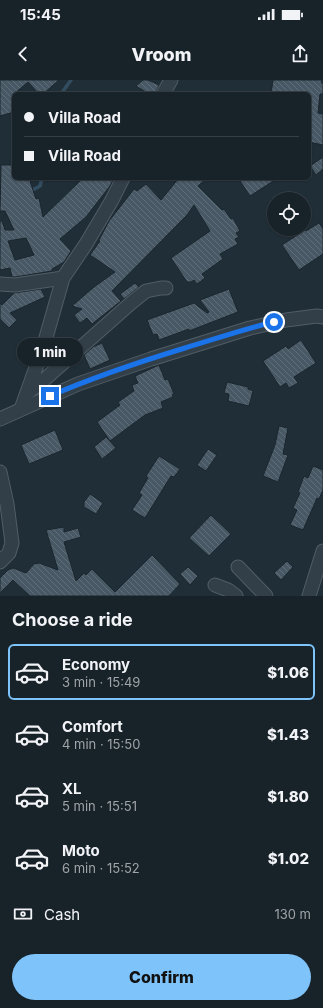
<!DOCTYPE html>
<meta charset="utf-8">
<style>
body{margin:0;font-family:Inter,sans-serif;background:#252f35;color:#f1f3f6;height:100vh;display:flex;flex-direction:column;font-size:15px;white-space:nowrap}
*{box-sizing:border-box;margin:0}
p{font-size:13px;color:#9fa4a8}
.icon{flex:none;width:22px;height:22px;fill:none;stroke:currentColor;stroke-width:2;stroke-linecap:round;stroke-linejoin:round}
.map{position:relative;height:516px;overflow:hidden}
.sheet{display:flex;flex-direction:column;background:#182229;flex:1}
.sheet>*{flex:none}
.guide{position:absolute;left:12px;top:12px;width:299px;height:88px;border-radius:6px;box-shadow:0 1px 3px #0004,0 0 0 1px #363f46;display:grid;align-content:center;height:88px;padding:0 12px;background:#182229}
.buttons{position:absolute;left:267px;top:112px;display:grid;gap:8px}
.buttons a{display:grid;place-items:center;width:44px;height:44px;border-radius:50%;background:#182229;box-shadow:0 1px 3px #0004,0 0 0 1px #363f46;font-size:20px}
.end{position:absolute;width:18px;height:18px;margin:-9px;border:5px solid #1a73e8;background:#fff;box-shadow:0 0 0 2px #fff}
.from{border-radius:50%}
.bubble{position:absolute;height:28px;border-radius:14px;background:#182229;box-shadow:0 1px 3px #0004,0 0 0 1px #363f46;font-size:13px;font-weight:800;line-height:28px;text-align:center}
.guide b{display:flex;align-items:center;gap:14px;height:38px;font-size:15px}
.guide b+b{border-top:1px solid #363f46}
.guide i{width:10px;height:10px;background:#f1f3f6}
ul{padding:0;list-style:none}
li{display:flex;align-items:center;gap:12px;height:56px;margin:0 8px 6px;padding:0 4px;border:2px solid transparent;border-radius:6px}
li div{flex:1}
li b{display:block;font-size:15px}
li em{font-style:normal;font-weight:800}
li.active{border-color:#7ec3f9}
li>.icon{width:36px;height:36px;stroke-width:1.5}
h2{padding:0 12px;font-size:18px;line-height:48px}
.pay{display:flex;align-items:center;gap:10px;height:44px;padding:0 12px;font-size:15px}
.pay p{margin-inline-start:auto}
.cta{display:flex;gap:8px;margin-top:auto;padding:8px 12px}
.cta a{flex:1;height:46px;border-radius:24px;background:#7ec3f9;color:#111;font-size:16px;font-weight:800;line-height:46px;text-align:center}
.status{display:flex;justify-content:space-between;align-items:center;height:28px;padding:0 20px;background:#182229;direction:ltr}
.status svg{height:11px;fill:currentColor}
header{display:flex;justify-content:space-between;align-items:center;height:52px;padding:0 12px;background:#182229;font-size:18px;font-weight:800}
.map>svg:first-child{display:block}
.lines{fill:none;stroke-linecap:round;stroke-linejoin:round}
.stream{stroke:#334d60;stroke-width:3.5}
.building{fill:url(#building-back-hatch);stroke:#1b262e;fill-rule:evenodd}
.minor-casing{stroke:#515d66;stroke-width:15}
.minor{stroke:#333f48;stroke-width:13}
.route{stroke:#1a73e8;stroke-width:5}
</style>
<div class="status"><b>15:45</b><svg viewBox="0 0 49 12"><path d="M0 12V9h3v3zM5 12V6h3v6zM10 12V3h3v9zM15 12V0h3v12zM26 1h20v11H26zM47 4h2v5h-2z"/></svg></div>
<header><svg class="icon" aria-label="back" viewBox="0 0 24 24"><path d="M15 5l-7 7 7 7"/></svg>Vroom<svg class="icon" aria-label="share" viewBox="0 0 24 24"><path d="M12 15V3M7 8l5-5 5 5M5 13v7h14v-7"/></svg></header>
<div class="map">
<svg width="323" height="516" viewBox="0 0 323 516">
<defs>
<pattern id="building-back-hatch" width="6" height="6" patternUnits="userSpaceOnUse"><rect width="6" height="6" fill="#485864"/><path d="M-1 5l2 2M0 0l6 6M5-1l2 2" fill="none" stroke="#606e79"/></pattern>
</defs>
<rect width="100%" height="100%" fill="#202e37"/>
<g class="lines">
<path class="stream" d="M61 14 71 0
M29 112 40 106 42 98"/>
</g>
<path class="building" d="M0 0H59L43 14H39L28 2 14 14V32L0 36Z
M143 0H148L159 5 155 14H149L136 6Z
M273 0H322L321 3H323V14H320L318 33 323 34V65L309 62V14H271Z
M323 77V89L316 95 310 86Z
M1 85H14V98H29L36 119 39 118 43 137 83 98H114L110 106 86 137 60 159 71 171 64 182 52 189V191L15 197H12L10 188 0 190V141H2L5 150H14L5 131H0ZM26 158 34 175 15 180 8 161Z
M179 98H207L198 106 222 130 224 129 231 139 233 138 240 151 236 153 239 157 235 159 238 164 220 174 223 179 202 194 205 198 197 204 194 200 191 202H187L171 178 210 151 194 125 187 135 112 211 121 221 92 244 87 238 80 243 74 235 82 229 72 226 94 207 115 192 90 175 100 161 99 160 109 141 134 109 137 111 146 104 161 120Z
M238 98H278L250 116Z
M319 143 323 149V174L299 190 282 165 305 150 306 151Z
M135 203 139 207 124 219 120 214Z
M41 209 45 217 10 233 17 240 9 248 0 239V223L2 225 14 213Z
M229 209 238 232 189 251V249L159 260 157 254 153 255 147 240 194 223 207 233 209 232 200 220Z
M301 260 316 283 294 297 298 303 289 308 286 303 280 307 263 281 286 266 288 269Z
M102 263 110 280 90 289 84 275 93 267Z
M159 285 165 300 168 299 174 314 172 315 173 317 161 322 163 328 145 335 110 361 97 342 120 325 118 322 134 311 132 305 138 303 135 296Z
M227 302 248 307V309L253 311 249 326 228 321 229 314 224 313Z
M279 346 288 348 283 374 288 375 278 402 263 396 275 365Z
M55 350 63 370 29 384 21 365Z
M106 357 116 368 102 379 94 367Z
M208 369 217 375 206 391 197 385Z
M159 376 180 389 174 397 171 396 145 438 132 430 142 415 139 413 148 398 146 396Z
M313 386 323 390V410L319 419 317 418 303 450 290 445 297 430 293 428 300 413 298 412 304 396 308 398Z
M90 414 103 423 96 434 84 427V422Z
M211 435 231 454 209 476 189 458Z
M64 447V452L78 448 81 457 64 462 76 501 84 493 86 495 92 489 115 512 152 475 180 504 169 516H30L13 500 0 513V498L8 490 13 488 26 493 34 484 39 483 58 490 46 450Z
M287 481 293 487 281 500 274 493Z
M188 487 198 496 190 505 180 494Z"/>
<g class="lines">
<defs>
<path id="minor" d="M163 14 171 0
M0 204 15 205 63 198
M27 313 45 299 131 223 146 211 161 208H166
M21 329 43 268 63 198 86 164 112 120 123 98
M0 339 78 304 151 279 250 248 286 240 317 236 323 237
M0 392 7 424 12 463 9 473 0 482
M238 487 266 516
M215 505 228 510 236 516
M309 516 323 471"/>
</defs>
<use href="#minor" class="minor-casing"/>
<use href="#minor" class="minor"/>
</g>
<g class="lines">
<path class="route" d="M50 316C94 297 139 282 185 268 215 259 244 249 274 242"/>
</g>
</svg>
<div class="buttons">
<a><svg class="icon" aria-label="locate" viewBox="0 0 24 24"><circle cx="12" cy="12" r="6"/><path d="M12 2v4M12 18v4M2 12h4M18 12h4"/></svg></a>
</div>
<i class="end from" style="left:274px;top:242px"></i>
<i class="end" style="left:50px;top:316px"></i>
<div class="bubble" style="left:17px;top:258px;width:66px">1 min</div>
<div class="guide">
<b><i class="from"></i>Villa Road</b>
<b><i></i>Villa Road</b>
</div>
</div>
<section class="sheet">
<h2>Choose a ride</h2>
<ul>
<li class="active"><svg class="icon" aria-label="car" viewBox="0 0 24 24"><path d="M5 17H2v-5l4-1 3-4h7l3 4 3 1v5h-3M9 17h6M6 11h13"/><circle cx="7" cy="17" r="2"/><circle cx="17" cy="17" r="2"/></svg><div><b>Economy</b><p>3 min · 15:49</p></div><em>$1.06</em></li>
<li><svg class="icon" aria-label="car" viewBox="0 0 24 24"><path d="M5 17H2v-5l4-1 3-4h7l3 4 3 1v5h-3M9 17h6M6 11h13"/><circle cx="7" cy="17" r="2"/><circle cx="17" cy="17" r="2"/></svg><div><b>Comfort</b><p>4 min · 15:50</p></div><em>$1.43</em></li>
<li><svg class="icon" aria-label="car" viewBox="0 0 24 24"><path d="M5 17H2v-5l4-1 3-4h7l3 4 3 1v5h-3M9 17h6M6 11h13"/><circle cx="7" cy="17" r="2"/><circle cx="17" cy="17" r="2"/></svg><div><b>XL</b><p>5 min · 15:51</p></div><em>$1.80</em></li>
<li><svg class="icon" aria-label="car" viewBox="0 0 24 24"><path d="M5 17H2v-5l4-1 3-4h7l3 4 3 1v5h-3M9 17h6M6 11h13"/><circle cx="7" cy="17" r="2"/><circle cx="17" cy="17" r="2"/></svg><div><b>Moto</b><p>6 min · 15:52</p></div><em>$1.02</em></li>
</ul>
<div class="pay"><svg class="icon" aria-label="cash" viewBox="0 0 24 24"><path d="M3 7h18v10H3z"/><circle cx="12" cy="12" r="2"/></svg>Cash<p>130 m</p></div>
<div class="cta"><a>Confirm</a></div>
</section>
